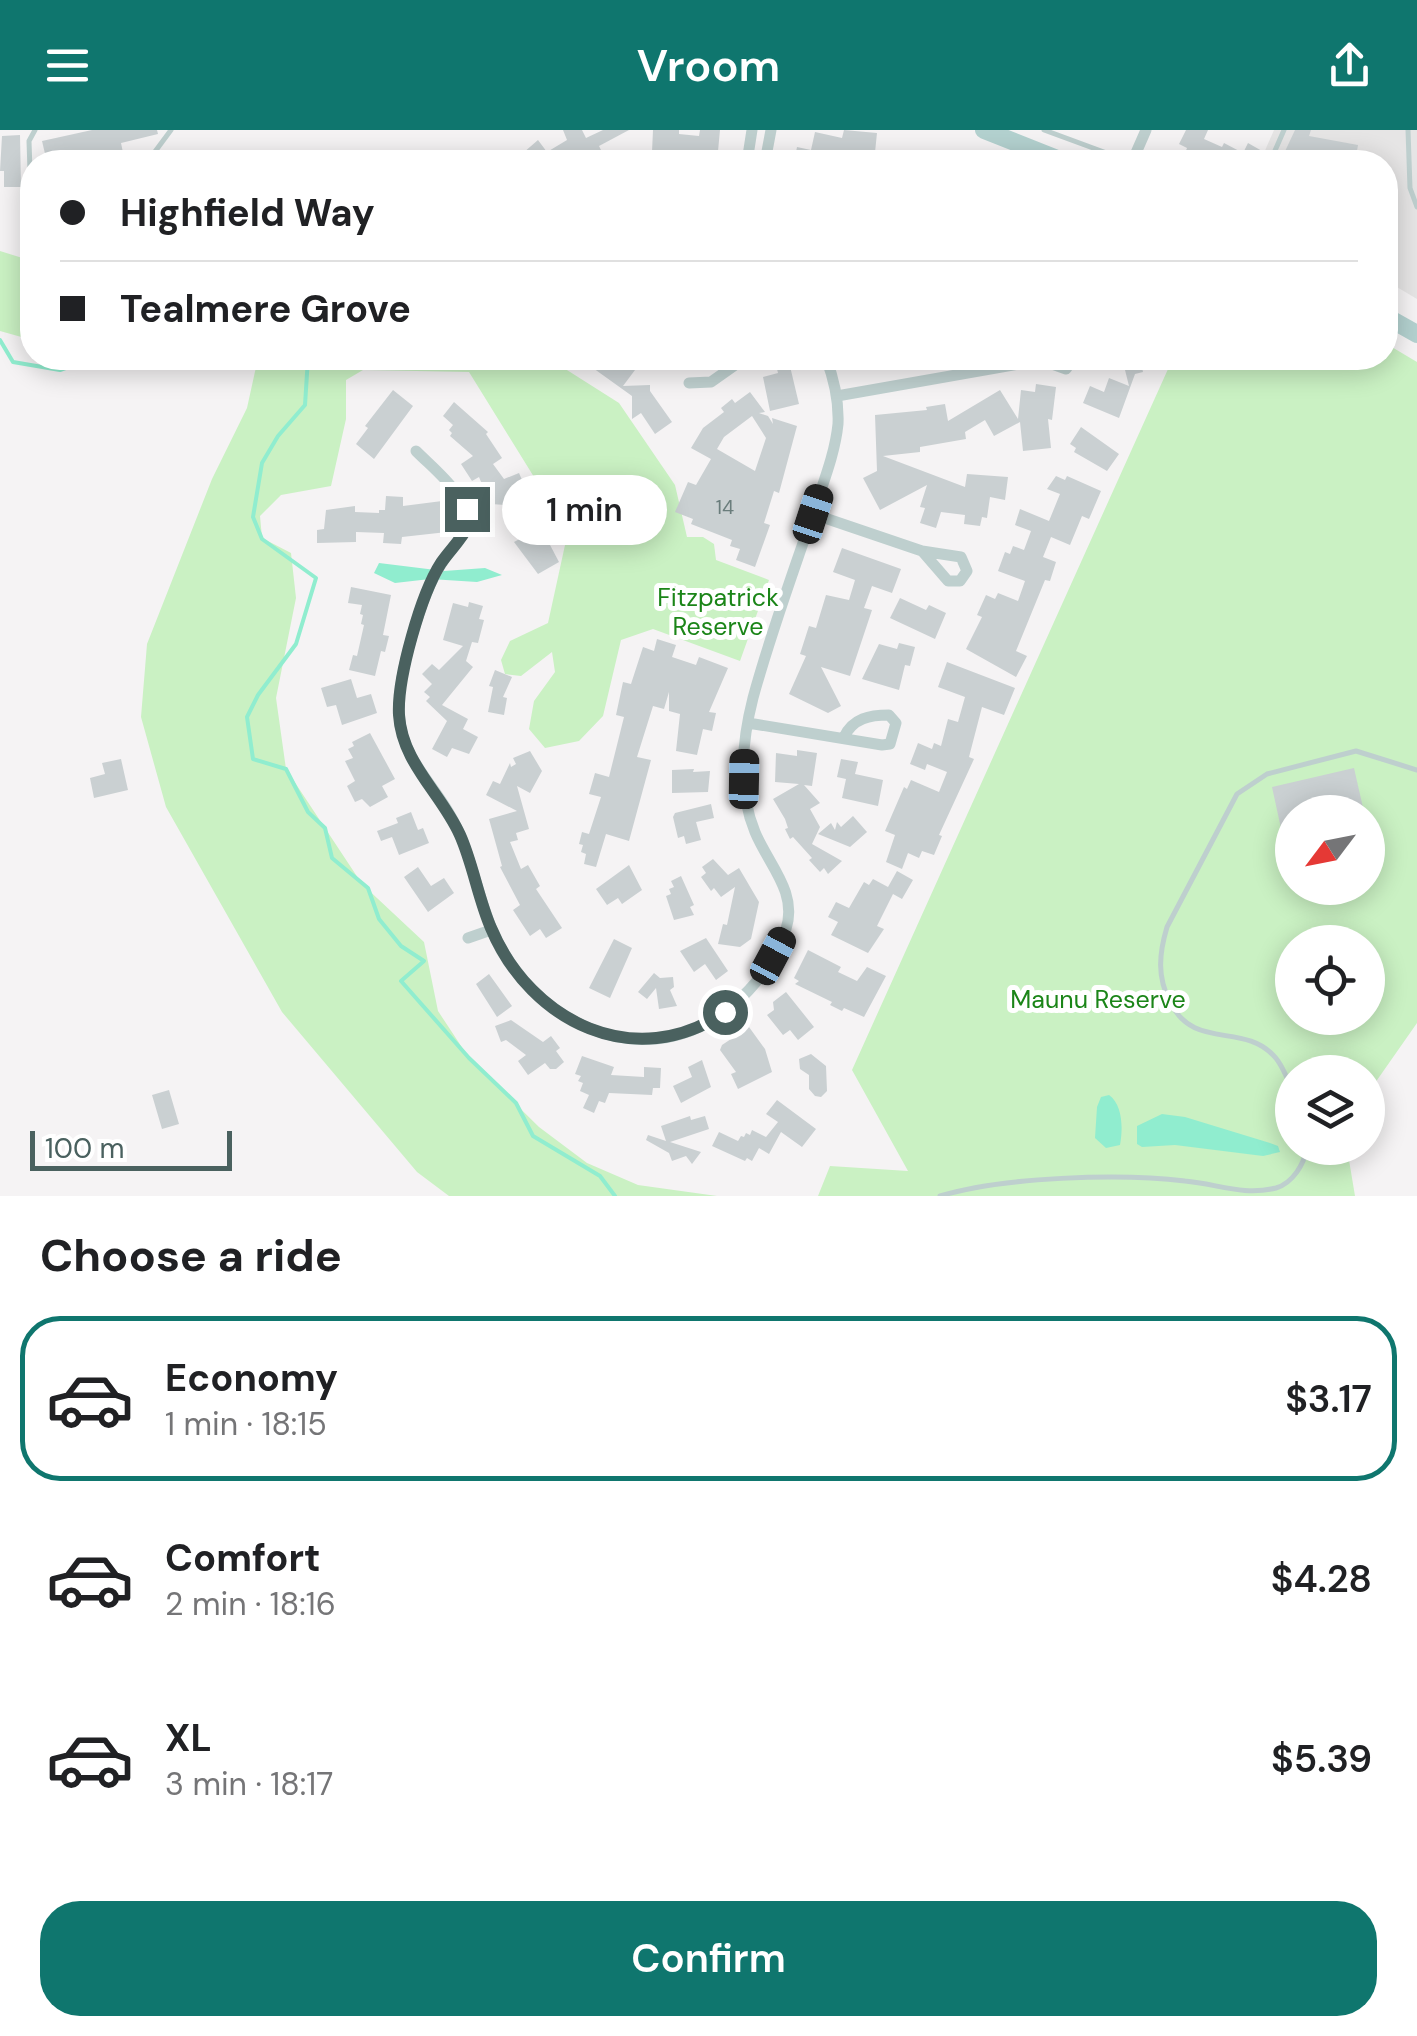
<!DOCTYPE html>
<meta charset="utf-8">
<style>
body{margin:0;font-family:"DM Sans",sans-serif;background:#f2f2f2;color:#202124;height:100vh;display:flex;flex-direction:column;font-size:38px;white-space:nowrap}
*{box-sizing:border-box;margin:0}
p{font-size:32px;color:#757577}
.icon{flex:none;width:55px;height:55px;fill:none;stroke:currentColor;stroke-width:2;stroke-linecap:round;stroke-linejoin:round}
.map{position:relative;height:1066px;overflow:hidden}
.side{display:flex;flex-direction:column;background:#fff;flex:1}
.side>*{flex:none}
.hud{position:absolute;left:20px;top:20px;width:1378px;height:220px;border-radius:40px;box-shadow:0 5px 25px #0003;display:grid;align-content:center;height:220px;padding:0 40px;background:#fff}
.needle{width:65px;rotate:238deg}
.buttons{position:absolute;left:1275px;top:665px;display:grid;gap:20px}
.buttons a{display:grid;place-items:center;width:110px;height:110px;border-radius:50%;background:#fff;box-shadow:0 5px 25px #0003;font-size:50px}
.scale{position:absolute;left:30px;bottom:25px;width:202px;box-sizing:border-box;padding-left:10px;border:5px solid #4a615f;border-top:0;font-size:28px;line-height:35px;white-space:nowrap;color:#4a615f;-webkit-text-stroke:8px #fff;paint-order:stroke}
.end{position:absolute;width:45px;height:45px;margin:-22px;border:12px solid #4a615f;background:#fff;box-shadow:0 0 0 5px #fff}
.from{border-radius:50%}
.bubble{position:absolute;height:70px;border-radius:35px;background:#fff;box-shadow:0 5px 25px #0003;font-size:32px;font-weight:600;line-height:70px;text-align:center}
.car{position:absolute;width:30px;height:60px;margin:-30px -15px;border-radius:12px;box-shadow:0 0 8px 2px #0007;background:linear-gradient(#222 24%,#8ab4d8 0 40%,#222 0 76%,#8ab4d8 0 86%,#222 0)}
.hud b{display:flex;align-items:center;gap:35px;height:95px;font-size:38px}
.hud b+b{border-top:2px solid #e0e0e0}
.hud i{width:25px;height:25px;background:#202124}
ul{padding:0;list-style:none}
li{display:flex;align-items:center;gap:30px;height:165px;margin:0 20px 15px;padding:0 20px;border:5px solid transparent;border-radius:40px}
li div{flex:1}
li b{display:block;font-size:38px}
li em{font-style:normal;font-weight:600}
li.active{border-color:#0f766e}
li>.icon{width:90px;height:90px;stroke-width:1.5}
h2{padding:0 40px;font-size:45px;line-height:120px}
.primary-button{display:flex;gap:20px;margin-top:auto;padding:20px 40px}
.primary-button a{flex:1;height:115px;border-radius:40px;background:#0f766e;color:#fff;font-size:40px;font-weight:600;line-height:115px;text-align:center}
header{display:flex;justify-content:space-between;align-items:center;height:130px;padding:0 40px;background:#0f766e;color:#fff;font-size:45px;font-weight:600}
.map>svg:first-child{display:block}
.education{fill:#e6e5e5}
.green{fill:#caf1c3;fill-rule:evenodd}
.water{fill:#90edcf}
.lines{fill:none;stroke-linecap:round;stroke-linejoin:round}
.stream{stroke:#90edcf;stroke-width:4}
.building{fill:#cad0d2;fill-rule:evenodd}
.service{stroke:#becfce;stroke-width:5}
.minor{stroke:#becfce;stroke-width:11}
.primary{stroke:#b3d1cf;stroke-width:18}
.route{stroke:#4a615f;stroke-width:12}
.labels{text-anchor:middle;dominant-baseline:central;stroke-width:10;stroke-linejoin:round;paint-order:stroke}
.number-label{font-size:20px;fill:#6a7d7c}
.park-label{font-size:25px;fill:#1b8518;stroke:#fff}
</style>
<header><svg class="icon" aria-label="menu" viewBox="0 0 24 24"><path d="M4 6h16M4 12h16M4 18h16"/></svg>Vroom<svg class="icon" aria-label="share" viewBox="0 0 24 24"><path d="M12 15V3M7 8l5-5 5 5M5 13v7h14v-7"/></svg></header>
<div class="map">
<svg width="1417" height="1066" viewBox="0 0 1417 1066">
<rect width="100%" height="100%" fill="#f5f3f4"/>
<path class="education" d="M1274 0H1417V169L1385 150V32H1260Z"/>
<path class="green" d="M0 121 32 131V210L0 201Z
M1385 213 1417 232V893L1368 963V942H1292V1018H1347L1355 1066H818L830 1036 908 1041 852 940 1173 228H1385ZM1292 682H1368V758H1292ZM1292 812H1368V888H1292Z
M258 228H548L619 273 675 355 687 407H703L714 414 716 430 769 450 740 531 653 499 621 510 603 586 579 611 545 618 529 599 534 571 555 542 552 522 521 546 505 544 501 530 510 511 548 493 565 415 534 347 469 242 363 240 346 250V289L331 356 281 365 260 386 262 408 291 423 296 468 276 568 286 639 362 754 424 812 438 881 469 928 539 997 587 1033 638 1055 717 1066H449L417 1042 282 882 166 677 141 587 147 514 212 349 247 278Z"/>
<path class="water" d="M379 433 444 441 485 438 502 445 477 452 430 449 395 453 374 443Z
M1109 965C1123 975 1123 999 1120 1015L1106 1018 1095 1008 1097 977 1101 967Z
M1162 984 1185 987 1270 1013 1278 1016 1280 1022 1263 1026 1175 1015 1142 1017 1137 1014V996Z"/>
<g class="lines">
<path class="stream" d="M0 210 13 232 60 240 93 228
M308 228 305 275 278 306 262 333 253 387 262 409 316 448 296 514 258 565 247 587 253 629 286 639 308 682 325 698 332 728 368 758 379 789 401 816 424 831 401 851 469 928 516 973 533 1006 600 1046 615 1066"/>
</g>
<path class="building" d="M92 0H157L158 4 121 13 125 32H106L104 26 78 32H47L42 11Z
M563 0H582L586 8 603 0H629L599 16 602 22 580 32H531L523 23 538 10 547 22 567 10Z
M653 0H679V4L699 6 700 0H720L717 32 695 30V24L652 22Z
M844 0 877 3 874 32H863L864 26 833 22 831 32H794L797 17 811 20 815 2 842 8Z
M1186 0H1208L1204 9 1222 17 1224 13 1243 23 1248 13 1262 21 1257 30 1260 32H1221L1203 23 1198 32H1193L1183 28 1187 18 1179 14Z
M1295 0H1311L1309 6 1358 15 1355 32 1307 24 1304 32H1280Z
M20 5 21 57H4V41H0L2 6Z
M579 228H626L638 236 623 256 650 255V261L672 292 655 304 641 283 632 289V266Z
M1122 228H1140L1143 242 1135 244 1119 288 1083 273 1090 256 1104 262 1109 248 1129 256Z
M789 232 799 274 770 281 763 247 778 243 776 235Z
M1036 254 1056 257 1052 290 1048 289 1051 318 1023 321 1020 292 994 306 985 290 965 302 966 309 920 317V322L883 326 965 357 967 344 1008 347 1005 370 990 367 987 388 982 387 980 396 964 394 965 385 941 382 936 398 920 393 925 378 920 377 927 355 880 380 863 348 877 341 875 285 927 280 926 277 945 274 948 291 1000 260 1018 289 1021 260 1035 262Z
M393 260 413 276 374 329 356 314 368 298 365 296Z
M750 262 765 282 759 283 768 286 773 294 772 288 797 296 779 363 774 361 764 393 770 395 755 437 736 430 740 419 730 416 732 410 691 394 693 389 675 382 688 352 696 355 711 329 691 318 703 298 724 282 721 278 732 269 735 273ZM752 286 766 308 755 341 717 319 724 307Z
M454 272 488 302 486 304 502 328 493 334 504 349 519 343 526 359 513 364 516 372 506 375 490 374 479 347 472 351 461 334 473 326 450 306 452 303 449 300 453 295 443 286Z
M1081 297 1119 324 1107 341 1074 322 1076 318 1070 314Z
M1056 346 1065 350 1067 346 1101 361 1089 389 1082 386 1070 415 1051 407 1043 427 1056 432 1050 451 1045 450 1016 521 1027 526 1016 547 966 519 982 487 977 485 986 465 995 469 998 463 1018 471 1025 451 998 441 1005 422 1010 424 1013 416 1024 420 1031 401 1015 395 1020 379 1049 391 1060 364 1047 359Z
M386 366 403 367V376L450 370 452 387 445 388 447 402 402 407 401 414 383 413 384 403 356 402V412L317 413V400L324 399 326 380 355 376V382L379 383V380H385Z
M531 379 559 432 538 444 514 412 527 405 517 386Z
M842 418 901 439 892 463 872 456 864 478 872 480 850 546 821 537 841 576 828 583 789 564 806 526 800 524 809 496 816 498 826 465 849 470 855 450 833 442Z
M351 457 391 465 383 505 389 506 385 522 381 521 375 546 349 540 353 525 357 526 364 495 361 494 363 485 360 484 362 475 348 473Z
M900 468 926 480 929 475 946 483 935 509 890 488Z
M469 472 483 476 479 489 484 490 478 513 472 512 466 531 473 537 442 575 468 589 463 599 478 607 469 624 452 618 447 627 432 619 447 591 426 571 430 567 424 562 432 554 422 544 432 534 439 540 463 516 443 510 453 473 468 477Z
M657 509 676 515 672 527 696 535 699 527 728 538 709 582 716 583 712 601 703 599 697 625 676 621 680 584 669 581V562L664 579 653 576 637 627 651 630 629 711 606 704 596 737 584 734 586 724 581 722 583 715 579 714 582 702 589 704 601 667 589 664 595 643 609 647 624 587 616 585 623 552 631 554 643 517 654 521Z
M899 513 915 517 910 536 905 535 899 560 862 549 879 514 897 519Z
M947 532 1015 558 1004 585 982 577 969 627 974 629 939 705 942 706 934 725 922 721 919 728 908 723 902 739 886 732 895 705 885 701 904 657 907 659 911 650 939 662 947 642 927 634 925 640 910 634 918 613 932 619 934 613 941 616 948 589 958 592 965 567 938 557Z
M495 540 512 547 503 567 507 568 504 585 488 582 493 557 489 556Z
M351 549 357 568 371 564 377 583 342 595 336 575 327 577 321 558Z
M370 603 395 649 382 656 388 667 370 677 362 669 355 672 347 656 355 651 345 631 353 628 348 619 354 616 352 612Z
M797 620 817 623 812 656 804 655 820 673 810 679 820 697 812 714 842 731 828 744 824 738 820 742 809 730 812 728 793 707 790 709 785 699 788 698 785 689 773 669 799 654 775 652 776 623 797 626Z
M530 621 542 641 530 663 517 656 529 699 516 703 518 710 510 712 521 739 528 735 540 756 536 759 562 798 546 808 540 799 530 806 513 780 520 775 500 737 502 736 489 689 517 681 486 665 493 651 500 654 510 633 511 637 516 634 513 628Z
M121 629 128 660 94 668 90 648 105 644 102 633Z
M841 629 858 632 855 644 883 650 878 676 842 668 846 649 837 647Z
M1354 638 1364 682H1292V701L1282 703 1272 657Z
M694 639 693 642 710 641 708 662 672 663V640Z
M711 674 714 688 696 692 701 710 686 714 684 706 678 708 673 687 675 683Z
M411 682 418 700 423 698 429 713 399 725 392 707 381 711 377 701 398 693 396 688Z
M853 686 867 702 850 717 818 704 831 693 835 700 837 692 841 697Z
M713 729 728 745 739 738 759 772 751 809 740 817 718 814 723 794 727 795 735 757 721 767 714 758 711 761 701 747 706 743 702 737Z
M629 735 642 760 622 774 618 768 607 775 596 759Z
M418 737 431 756 444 748 454 763 428 782 404 747Z
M897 741 913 750 902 769 893 764 877 796 884 799 868 823 831 805 838 792 828 787 836 772 849 778 864 752 869 755 873 749 888 757Z
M681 746 694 775 690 777 694 785 674 790 666 766 671 764 669 759 674 757 671 751Z
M706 808 728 841 716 850 705 834 694 842 680 821Z
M614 809 632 818 610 868 589 858Z
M808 820 841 837 838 842 857 851 867 837 886 846 864 887 844 878 842 881 830 875 832 872 795 854 799 851 794 848Z
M654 843 660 848 673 847 674 857 670 860 677 876 659 879 656 858 647 869 638 862Z
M489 844 512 876 497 887 476 854Z
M786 862 814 897 798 910 790 900 783 905 767 885 774 880 773 872Z
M511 890 543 912 551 906 560 918 556 921 564 932 556 939H550L545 933 528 945 518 931 526 925 506 910 501 912 495 896Z
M749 897 765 919 772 942 738 959 731 944 736 942 720 920 722 915Z
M811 924 826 936 827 961 821 967 815 966 809 959V945L800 939 799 929Z
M582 926 614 937 611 945 644 947V937L661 938 660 958H653L652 965 609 963 605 973 599 971 594 983 583 978 589 965 580 961 583 953 578 951 581 946 575 944Z
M702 930 711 957 681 973 673 956 692 947 688 937Z
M169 960 179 994 162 999 152 965Z
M777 970 816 999 802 1017 781 1002 769 1024 759 1018 752 1031 747 1028 745 1031 712 1016 719 1002 738 1011 741 1006 744 1007 746 1003 750 1005 752 1000 766 1007 778 992 766 984Z
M690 986 691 990 705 986 709 999 670 1012 701 1022 692 1034 686 1026 672 1031 669 1023 646 1010 648 1005 666 1011 661 996Z"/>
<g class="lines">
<path class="service" d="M1044 0 1131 32
M1408 0 1410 58 1417 77
M151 27 171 0
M1270 32 1284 0
M31 71 29 11 35 0
M1292 960C1288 950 1282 934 1274 926 1243 892 1194 921 1170 872 1157 847 1159 824 1167 797L1237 664 1267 644 1356 621 1417 640
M940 1066C1002 1047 1120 1043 1185 1051 1218 1054 1243 1066 1276 1058 1293 1053 1304 1034 1307 1018"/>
<path class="minor" d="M747 32 752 0
M765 32 771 0
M1132 32 1146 0
M689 253 711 252 745 228
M837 266 1041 230 1066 239 1074 228
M416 321C439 344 466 363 468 396 461 410 450 420 442 433 422 463 399 541 399 577 398 623 428 647 449 683 470 718 476 760 491 797 522 874 608 932 690 901 732 885 773 842 786 799 798 762 768 734 755 702 738 661 742 611 753 568 770 505 793 443 814 381 823 353 835 324 838 294 839 271 834 249 826 228
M813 384 922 421 948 451H960L967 441 961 427 922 421
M748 593 882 615 890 614 896 593 889 585C870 585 853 588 844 607
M468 808 491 800"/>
<path class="primary" d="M984 0 1065 32
M1385 186 1417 204"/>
</g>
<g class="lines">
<path class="route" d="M467 379 468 396C461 410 450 420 441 433 421 464 397 548 399 585 402 633 441 663 460 705 473 734 478 768 491 798 531 893 636 943 725 882"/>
</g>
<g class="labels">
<g class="number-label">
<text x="725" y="377">14</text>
</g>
<g class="park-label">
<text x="718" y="467">Fitzpatrick<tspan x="718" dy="29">Reserve</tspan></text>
<text x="1098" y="869">Maunu Reserve</text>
</g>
</g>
</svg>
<div class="buttons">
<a><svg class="needle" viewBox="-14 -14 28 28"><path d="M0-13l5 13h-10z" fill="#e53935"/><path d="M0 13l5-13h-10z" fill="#757577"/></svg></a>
<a><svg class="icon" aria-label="locate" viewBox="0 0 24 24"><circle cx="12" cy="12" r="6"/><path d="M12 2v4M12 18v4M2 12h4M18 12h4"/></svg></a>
<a><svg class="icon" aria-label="layers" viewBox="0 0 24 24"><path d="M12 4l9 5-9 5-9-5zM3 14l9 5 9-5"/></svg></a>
</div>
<div class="scale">100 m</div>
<i class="end from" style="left:725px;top:882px"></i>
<i class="end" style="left:467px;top:379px"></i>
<div class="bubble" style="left:502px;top:345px;width:165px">1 min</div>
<i class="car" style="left:813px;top:384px;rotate:18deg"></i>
<i class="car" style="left:744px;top:649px;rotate:1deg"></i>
<i class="car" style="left:773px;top:826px;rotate:28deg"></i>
<div class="hud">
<b><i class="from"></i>Highfield Way</b>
<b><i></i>Tealmere Grove</b>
</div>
</div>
<section class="side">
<h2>Choose a ride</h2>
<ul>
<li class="active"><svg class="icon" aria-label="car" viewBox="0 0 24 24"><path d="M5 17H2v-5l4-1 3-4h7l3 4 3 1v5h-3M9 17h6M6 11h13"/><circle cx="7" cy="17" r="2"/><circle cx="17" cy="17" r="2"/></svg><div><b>Economy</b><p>1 min · 18:15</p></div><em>$3.17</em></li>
<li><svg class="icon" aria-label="car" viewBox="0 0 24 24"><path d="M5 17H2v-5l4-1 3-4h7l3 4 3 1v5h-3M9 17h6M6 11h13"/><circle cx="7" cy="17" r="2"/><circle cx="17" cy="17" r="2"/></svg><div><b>Comfort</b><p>2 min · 18:16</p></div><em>$4.28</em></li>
<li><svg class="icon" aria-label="car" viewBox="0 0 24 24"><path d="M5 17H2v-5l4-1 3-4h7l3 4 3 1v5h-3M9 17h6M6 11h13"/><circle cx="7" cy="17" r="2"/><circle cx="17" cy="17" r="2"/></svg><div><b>XL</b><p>3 min · 18:17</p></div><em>$5.39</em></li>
</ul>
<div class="primary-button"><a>Confirm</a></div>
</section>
